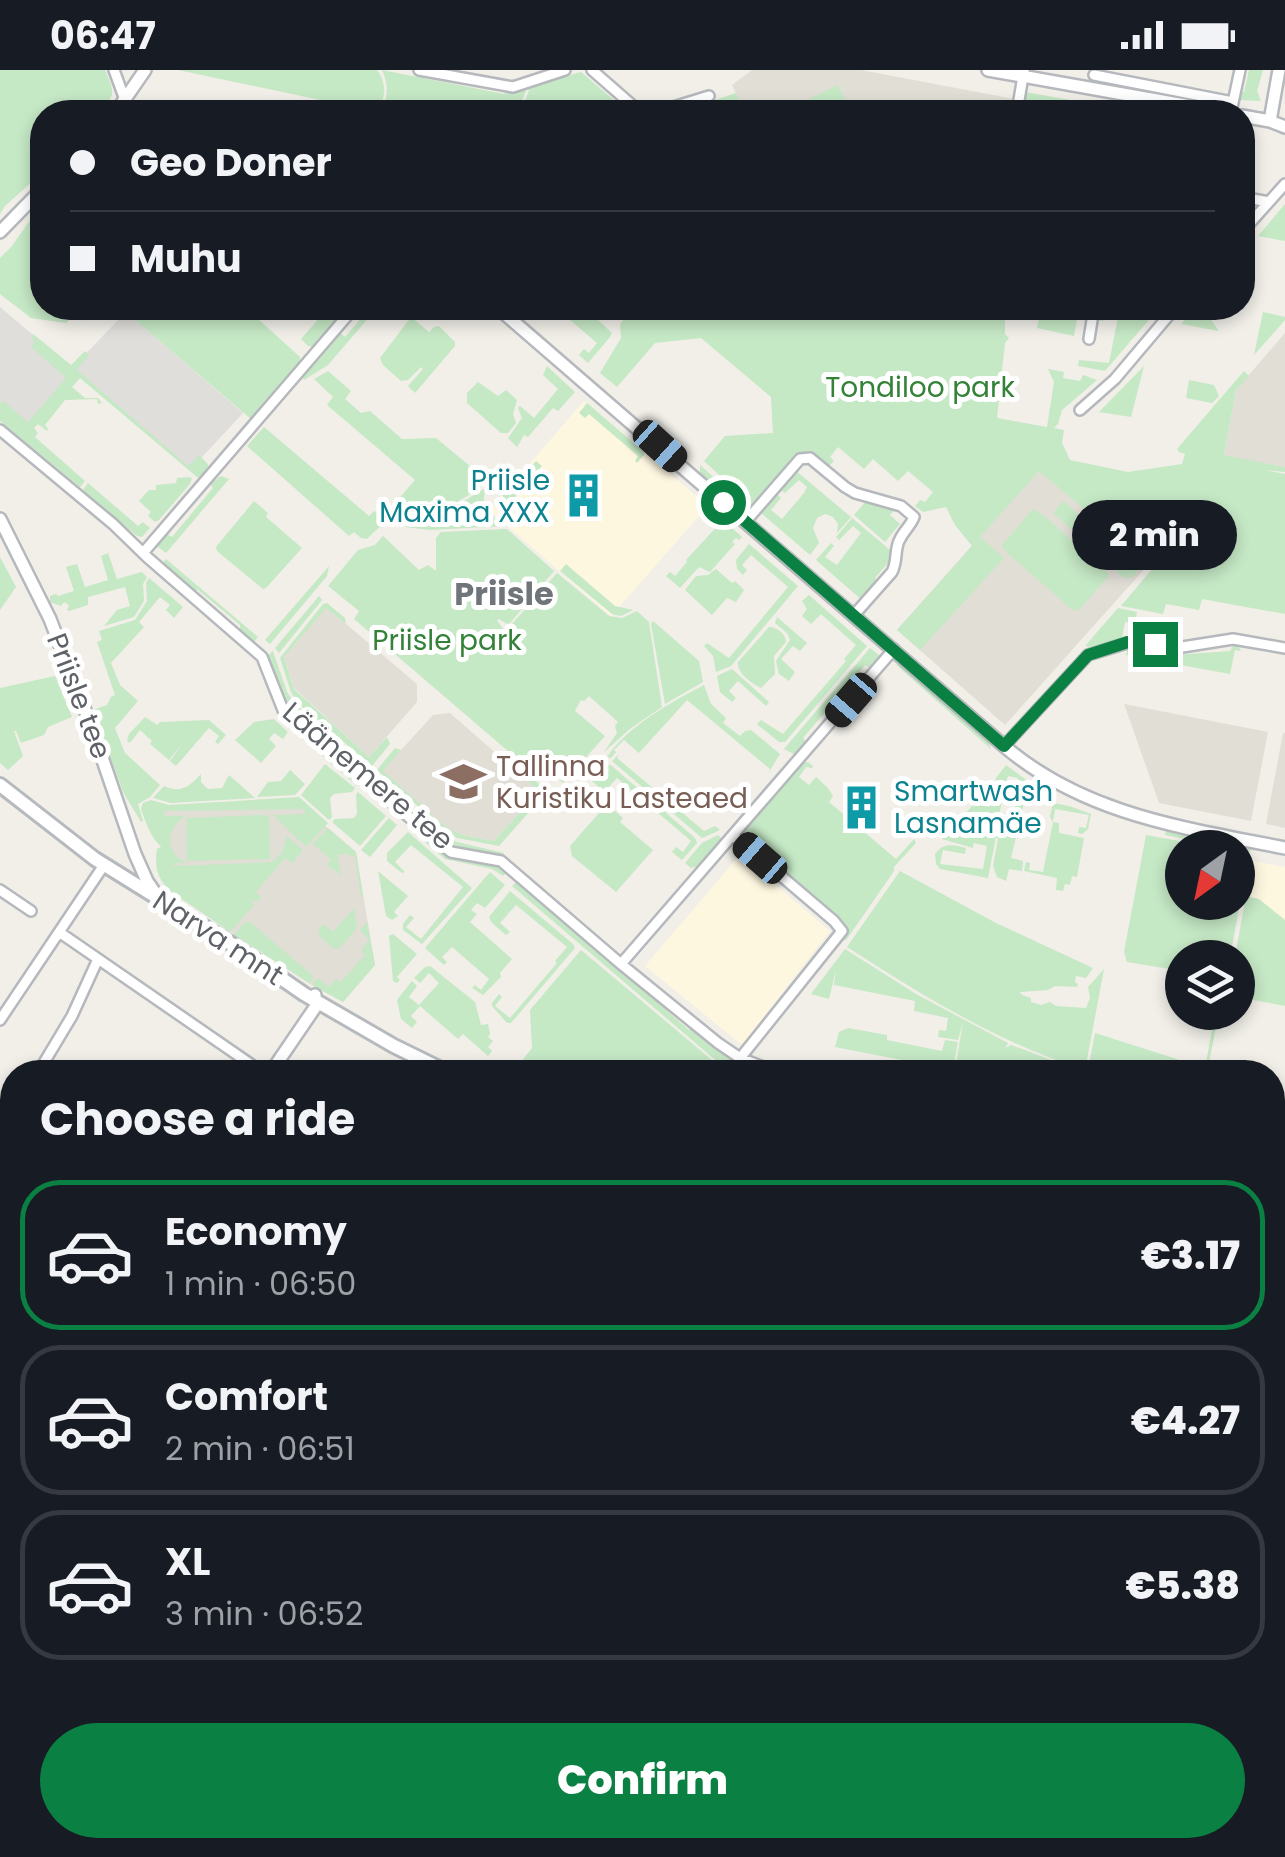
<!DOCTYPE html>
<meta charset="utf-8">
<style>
body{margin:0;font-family:Poppins,sans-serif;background:#20242c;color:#f1f3f6;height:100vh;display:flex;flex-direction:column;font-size:38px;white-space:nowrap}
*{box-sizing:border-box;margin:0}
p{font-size:32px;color:#9ea1a6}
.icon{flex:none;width:55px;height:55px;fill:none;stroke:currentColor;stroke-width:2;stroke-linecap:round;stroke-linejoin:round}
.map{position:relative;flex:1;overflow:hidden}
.side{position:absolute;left:0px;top:990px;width:1285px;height:798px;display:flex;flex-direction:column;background:#171b24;border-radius:40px 40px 0 0;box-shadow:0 5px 15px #0003}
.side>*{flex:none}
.banner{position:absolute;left:30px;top:30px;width:1225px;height:220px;border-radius:40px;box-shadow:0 5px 15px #0003;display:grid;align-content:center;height:220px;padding:0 40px;background:#171b24}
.needle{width:65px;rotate:213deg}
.tools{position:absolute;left:1165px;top:760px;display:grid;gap:20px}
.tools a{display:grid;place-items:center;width:90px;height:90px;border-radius:50%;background:#171b24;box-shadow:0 5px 15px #0003;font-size:50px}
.end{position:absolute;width:45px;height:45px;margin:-22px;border:12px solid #0b8043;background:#fff;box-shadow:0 0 0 5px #fff}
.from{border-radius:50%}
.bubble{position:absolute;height:70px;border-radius:35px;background:#171b24;box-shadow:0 5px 15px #0003;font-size:32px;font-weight:800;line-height:70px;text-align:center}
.car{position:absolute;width:30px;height:60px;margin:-30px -15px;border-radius:12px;box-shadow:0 0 8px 2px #0007;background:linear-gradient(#222 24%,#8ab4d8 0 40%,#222 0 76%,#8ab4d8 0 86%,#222 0)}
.banner b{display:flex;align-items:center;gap:35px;height:95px;font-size:38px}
.banner b+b{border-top:2px solid #363941}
.banner i{width:25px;height:25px;background:#f1f3f6}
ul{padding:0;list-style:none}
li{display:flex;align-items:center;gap:30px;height:150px;margin:0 20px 15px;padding:0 20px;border:5px solid #363941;border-radius:40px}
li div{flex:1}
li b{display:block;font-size:38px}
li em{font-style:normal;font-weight:800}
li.current{border-color:#0b8043}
li>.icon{width:90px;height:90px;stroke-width:1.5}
h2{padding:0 40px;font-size:45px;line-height:120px}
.button{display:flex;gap:20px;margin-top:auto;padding:20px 40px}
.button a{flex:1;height:115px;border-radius:60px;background:#0b8043;color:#fff;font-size:40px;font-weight:800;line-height:115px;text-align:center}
.status{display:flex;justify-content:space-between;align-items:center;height:70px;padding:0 50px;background:#171b24;direction:ltr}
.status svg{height:28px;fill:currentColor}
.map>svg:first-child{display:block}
.commercial{fill:#fef7e0}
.industrial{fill:#e0deda}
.education{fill:#e1ded6}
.green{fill:#c5e8c5}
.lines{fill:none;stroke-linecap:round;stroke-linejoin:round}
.minor-casing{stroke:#b5b8bc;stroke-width:14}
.tertiary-casing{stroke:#b5b8bc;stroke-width:16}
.secondary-casing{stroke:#b6babf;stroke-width:18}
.minor{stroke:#fff;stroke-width:9}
.tertiary{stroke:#fff;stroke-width:11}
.secondary{stroke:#fff;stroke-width:12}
.route{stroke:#0b8043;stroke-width:12}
.labels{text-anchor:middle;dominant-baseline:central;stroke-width:10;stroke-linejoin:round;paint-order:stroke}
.park-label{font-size:28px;fill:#348238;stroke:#fff}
.culture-label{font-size:28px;fill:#0d838f;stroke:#fff;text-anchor:end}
.street-label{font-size:28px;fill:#5f6368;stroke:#fff}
.education-label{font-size:28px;fill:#785e54;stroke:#fff;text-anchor:start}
.quarter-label{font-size:32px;font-weight:bold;fill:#70757a;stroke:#fff}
</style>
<div class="status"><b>06:47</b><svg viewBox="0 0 49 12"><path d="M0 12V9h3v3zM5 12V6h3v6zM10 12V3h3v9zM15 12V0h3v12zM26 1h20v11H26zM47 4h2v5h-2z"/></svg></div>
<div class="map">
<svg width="1285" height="1787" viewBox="0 0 1285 1787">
<rect width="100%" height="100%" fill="#f1efe8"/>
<path class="commercial" d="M584 331 708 436 611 546 489 440Z
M740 785 830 861 742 975 645 896Z
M1254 791 1285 797V860L1242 852Z"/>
<path class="industrial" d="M0 237 72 298 126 242 243 343 190 400 81 306 29 363 0 339Z"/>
<path class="education" d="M752 0H861L1014 29 1012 42H745L732 15Z
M1285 263V397L1224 386 1236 320Z
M1039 400 1148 495 1005 655 897 560Z
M326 537 417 614V632L369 687 294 618 284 587Z
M1124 634 1268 662 1251 751 1159 733Z
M450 643 539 721 494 771 462 765 446 757 382 701 433 645Z
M1283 663H1285V758L1266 754Z
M301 735 356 782 375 895 343 932 310 914 189 834 170 791 162 741 165 737Z
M1272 1213 1285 1251V1316L1273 1313Z"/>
<path class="green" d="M0 0H105C114 22 117 23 100 42H42V103L5 136 0 144Z
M178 0H377C387 13 386 28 377 42Z
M382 0 504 24 508 20 524 17 526 21 517 42H381C388 26 389 16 382 0Z
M1249 0H1263L1257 21 1261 31 1237 30 1238 22H1244Z
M581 2 628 42H520L529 21 527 16 562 3 567 6Z
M838 15 851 42H815L809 29Z
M1025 22 1076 31 1066 42H1021Z
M736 23 745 42H679Z
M1079 31 1113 37V40L1124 42 1125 39 1142 42H1069Z
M42 133V238H81L66 253 31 248 0 224V188L12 176Z
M1285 134V171L1258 166Z
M121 238H246L300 287V293L251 349Z
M328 238H347L313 277 308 276 301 269Z
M370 238H377L328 295 304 310 302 308 340 263 345 267Z
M556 238H578L591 250 594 246 612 263 610 267 588 293 579 285 584 279 589 283 597 273Z
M634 238H989L988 244 1005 248V264L1009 268 1005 273 997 348 1047 357 1054 312 1048 299 1064 302 1063 308 1080 311 1083 305 1097 310 1062 340 1058 354 1054 358 1064 360 1062 373 1070 390 1128 402 1182 394 1185 384 1179 382 1177 379 1244 301 1249 306 1236 320 1224 385 1285 397V402L1265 400 1285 404V544L1202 529 1199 540 1166 534 1163 544 1121 536 1153 498 1039 401 980 467 1004 488 920 580 897 560 972 476 955 455 946 437 923 442 915 436 920 430 925 432 933 422 908 401 898 411 873 389 864 399 838 377 830 387 834 391 829 396 810 382 795 384 752 435 704 391 725 366 773 363 771 327 701 268 655 273 617 317 600 303 621 268 620 254Z
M1041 238H1091L1087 250 1077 249 1074 266 1037 258Z
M1099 238H1159L1105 301 1078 296 1079 290 1109 293 1118 247 1105 244 1103 251 1097 250Z
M1195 238H1217L1216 244 1210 248 1219 261 1181 254Z
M1263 242 1285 247V250L1254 285Z
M411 247 429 262 434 257 439 256 455 272V276L415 323 408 316 423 299 421 297 408 310 401 311 383 295 380 288Z
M33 264 71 295 85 281 89 285 77 300 188 396 199 385 208 394V399L200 408 197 407 80 308 72 317 85 328H98L102 333 98 334 97 329 65 330 45 355 48 359 47 361 38 354 34 358 38 363 35 367 85 411 80 417 0 351V334L3 331 28 352 66 308 31 277 35 272 31 267Z
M547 296 575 322 558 341 553 338 528 367 524 365 517 377 508 368 522 348 518 338 520 336 534 348 558 319 543 305Z
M1144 296 1131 347 1099 342Z
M328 301 351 321 345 329 361 343 370 341 402 369 436 368 488 411 486 414C468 427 422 453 401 455 379 458 386 450 367 469L361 468 354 462 349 466 247 376 264 357 369 446 374 441 384 446 415 410 327 335 333 327 314 309Z
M1189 310 1214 315 1219 326 1212 333 1186 328Z
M478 312 498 326 506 320 517 330 513 344 516 353 508 363H501L467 333V323Z
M587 333 644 382V385L637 393 635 391 638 386 589 344 585 348 579 343Z
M536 391 542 396 510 433C503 430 501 425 502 417L507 410 515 415Z
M700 395 751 440 743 441 700 404Z
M796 401 851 447 837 463 838 454 833 447 825 444 817 448 813 458 819 473 810 485 761 443 777 424 781 428 771 440 782 449 804 423 807 417 799 410 785 423 780 420Z
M221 406 229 409 166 483 157 476 167 464 172 467 213 418 210 414Z
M190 407 192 409 190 414 159 450 155 452 148 446 151 442 139 431 149 420H156V415L176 413 177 408Z
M88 413 138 456 143 452 150 458 142 467 137 466 83 420Z
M487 417C478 436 490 444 504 456L430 460 405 457 449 440Z
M867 430 895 439 890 445 900 454 885 472 854 445Z
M254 431 268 443 266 447 302 478 266 518 263 519 217 481 216 477Z
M1063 431 1086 451 1076 463 1053 443Z
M1033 439 1043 445 1108 503V507L1078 541 1070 538 1003 479 1002 475Z
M852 448 890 480 888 493 875 508 879 512 863 531 816 490 831 473 834 476 825 487 837 495 861 463 853 456 839 470 836 467Z
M723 450 742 467 739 470 736 468 732 472 735 474 710 502 699 497 680 518 666 506 670 502 675 506 687 492 686 490Z
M1092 457 1113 475 1104 485 1083 467Z
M507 459 554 501 510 553 507 554 499 549 497 550 505 562 557 503 609 546 622 548 637 541 649 552 662 637 631 658 604 682 617 663 615 656 618 652 589 626 584 631 581 630 575 641 605 666 563 713 533 687 523 694 354 549 359 541 328 516 358 480 375 475 383 466 419 500 428 495 436 501V468L441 462Z
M749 474 798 516 731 596 716 602 713 586 704 576 707 573 729 588 788 517 751 485 742 495 747 500 743 505 737 499 736 490Z
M108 483 117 509 142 502 147 507 143 514 144 531 134 547 104 556 117 540 130 536 125 517 88 527V535L69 541 67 540 69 535 64 532 61 536 50 532V526L56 524 58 526 74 521 66 497 77 494 85 517 108 510 101 486Z
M1116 497a11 11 0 1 1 22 0a11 11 0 1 1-22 0Z
M0 487 16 517 0 540Z
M166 489 258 567 253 573 240 563V555L197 519 196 525 161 495Z
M566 494 615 536 633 540 621 546 612 544 560 501Z
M329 496 327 506 270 574 265 570Z
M716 499 732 513 735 511 744 520 736 532 727 528 712 545 685 520 696 506 708 505Z
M149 508 183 537 174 548 166 540 170 535 160 527 139 552 144 557 111 593 120 615 138 631 115 658 125 683 160 715 150 727 138 734 143 751 141 752 123 722 93 640 107 635 111 627 115 625 97 572 102 570 99 561 135 550 147 531 146 513Z
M809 525 867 576 785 672H779L757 654 761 650 783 664 846 591 844 589 856 575 821 544 811 554 802 546 807 539 802 531Z
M319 526 322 530 279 583 275 578Z
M327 533 345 548 346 554 326 538 284 587 294 619 369 687 387 667 390 674 372 696 298 633 291 622 280 588 323 534Z
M1118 538 1137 542 1135 554 1125 552 1122 568 1092 577 1085 576Z
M777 547 807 573 800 581 793 576 781 589 795 602 789 611 779 604 776 591 790 570 787 563 775 553Z
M653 551 699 591 703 612 665 634 651 554Z
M769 557C777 557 786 564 786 572L774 586 775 604 761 618C752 613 737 604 738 592Z
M1234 574 1238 575 1241 581 1235 580 1230 604 1126 585 1128 575 1156 578 1157 584 1174 585 1230 581Z
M870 578 880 586 870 598 865 595 803 668 806 671 794 684 784 679Z
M273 581 287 622 296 635 369 699 365 703 289 638 281 627 266 587Z
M895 594 904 597 988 671 991 679Z
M732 599 769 632 766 636 738 611 729 621 736 628 732 632 720 622 717 606Z
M55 606 72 647 48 657 44 665 21 673 16 661H14L23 686 8 700 0 693V618Z
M704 615 711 634 726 648 723 653 740 666 745 661 751 660 780 684 767 705 770 699 687 630 639 683 624 670 614 680 616 682 611 688 607 687C629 655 670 633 704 615Z
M145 647 157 655 160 652 209 650 226 665 218 674 215 672 219 666 209 658 176 696 170 691 182 674 169 690 150 674 152 671 140 660 130 673 127 671 129 664Z
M274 649 288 662 283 669 274 663 269 669 276 676 261 693 235 670 254 652Z
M298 659H301L361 711 357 716 295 662Z
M395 678 401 680 383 701 446 757 462 765 494 771 539 721 520 704 526 703 546 720V723L499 776 457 768 446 761 377 700Z
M619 684 617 688 704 761 715 756 720 760 702 768 612 691Z
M808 692 813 696 812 698 806 697 799 707 809 715 816 707 828 718 833 726 829 732 896 789 914 769 916 773 894 797V801L847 869 840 872 846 860 843 852 743 767V762L803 693Z
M325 694 355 718 352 722 334 724 330 728 332 747 329 750 301 725Z
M606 694 612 696 695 768 697 773 682 790 672 782 676 777 683 782 691 771 617 708 608 718 614 723 610 727 592 711C592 704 599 696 606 694Z
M1006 695 1029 712 1011 788 1023 791 1022 801 1009 799 1006 811 997 807 993 796 998 769 996 767 988 808 940 799 936 794 935 784C944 772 953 775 966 778L965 784 943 780 940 794 983 799 987 776 974 773 973 778 942 769 961 747 966 751 965 763 969 764 970 759 977 760 980 748 966 743 990 714 987 736 990 737 992 729 1002 730 999 746 1013 749 1019 715 1018 708 1008 706 1002 725 993 723 996 708Z
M290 700 305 714 295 725 257 727 268 712 281 711Z
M201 704V712L208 719 222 718 229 705 255 728 171 733 153 728 164 716C181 724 190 716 201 704Z
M374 704 448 768 457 772 504 783 501 787 450 777 370 708Z
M358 722 386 746 360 776 332 752 335 749 354 748 357 744 356 725Z
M299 727 328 753 306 777 273 745 305 744 304 739 164 741 165 746H185C166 759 164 781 186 793H174V796L272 792 282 783 287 766 303 780 292 793 285 788 256 822 261 827 257 832 250 830 254 835 230 862C217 853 204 844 191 835 167 820 152 810 157 779L161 777C150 766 146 753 141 739L143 733 151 730 169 735Z
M1053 733 1069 736 1091 744 1088 759 1082 764 1078 763 1079 757 1086 758 1089 745 1055 739 1053 752 1059 753V763L1084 768 1077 807 1072 806 1070 815 1065 814 1063 821 1056 820 1057 808 1024 801 1026 792 1030 793 1029 800 1043 802 1053 752 1050 747Z
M607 734 623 748 620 752 653 780 616 822 572 786 570 776Z
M262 745 269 746 270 789 187 791 186 748Z
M389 748 397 755 370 787 361 780Z
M413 756 445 783 491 793 507 802 503 806 492 799 445 789 408 757Z
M328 758 356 782 363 827 360 823 355 786H349L348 783 337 785 341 805 327 795 331 789 313 774Z
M1166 760 1251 777 1250 782 1165 765Z
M408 762 472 818 422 874 403 860V854L410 845 414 848 406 857 421 869 463 817 411 775 395 792 405 802 402 803 387 791V783Z
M718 765 722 769 698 796 691 798 685 793 702 773Z
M1146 765 1212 777 1182 778V832H1238V782L1249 785 1230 887 1182 888V901L1127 892 1124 882Z
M378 801 408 826 394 842 398 846 392 850 386 846Z
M900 801 996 853 1093 898 1086 908 1076 906 1075 912 1078 914 1077 917 1055 916 1048 920 1020 922 1022 925 1031 928V932L1041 935 1050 932 1056 936 1086 938 1090 928 1088 917 1104 899 1085 1000C999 973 923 926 847 877Z
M490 802 505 815 485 838 477 833 471 840 477 844 470 852 512 889 500 903 501 907 483 925 472 918 475 915 481 920 489 909 452 877 442 887 447 892 444 895 425 878Z
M516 812 667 937 666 940 689 960 692 958C700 965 704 971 713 978 720 982 724 983 731 988L728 997 714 989 512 816Z
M510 821 573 874 575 878 511 953H507L492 936V933L499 924 502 927 495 936 510 948 557 893 555 891 567 877 516 835 500 853 510 862 506 865 492 853 489 847Z
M1246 826 1259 829 1285 850V936L1238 927V888L1235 887Z
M354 838 357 858 339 879H334L320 867 318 860 324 854 333 862Z
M245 852H250L312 905 313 909 309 913 234 865Z
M367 852 375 895 343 932 312 915 315 910 320 909 329 917 336 909 341 912 365 885 361 881 369 869 360 861Z
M393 864 417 884 397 907 400 910 397 913 393 911 389 866Z
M845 879 916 924 1008 973 1005 978 1011 975 1084 1002H966L955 1000 963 952 958 970 938 967 939 960 946 961 948 948 914 941 915 931 834 915 836 900 829 929 811 924Z
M581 880 725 1001 724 1002H513L532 978 530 940Z
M430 896 475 932 481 955 488 954 490 964 488 967 493 971 488 977 492 981 488 986 463 964 458 969 420 936 411 946 417 952 412 958 401 949 397 930 412 911 417 916 409 927 419 935 439 913 429 903 420 913 414 908 425 897Z
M1215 943H1219L1207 1002H1095L1088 1000 1095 963 1205 998Z
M848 958 887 965V970L942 981 945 970 958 972 953 1000 835 977 839 962Z
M1285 1029V1111L1273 1127V1040L1282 1042Z
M1273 1313 1285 1316V1431L1273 1430Z
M1272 1464 1285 1465V1591L1280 1594 1276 1610 1284 1614 1285 1623 1280 1638 1272 1637Z
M1273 1642 1285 1645V1742L1279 1738 1273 1739Z
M1050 1775H1122L1127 1787H1062L1060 1782 1053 1784Z
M1131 1775H1194L1199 1787H1154L1151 1776 1134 1783Z"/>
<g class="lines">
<defs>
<path id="minor" d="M114 0 125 30
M419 0 513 17 565 0
M592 0 640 42
M1094 5 1233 32
M657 42 709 26
M1017 42 1024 0
M1231 42 1240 0
M1242 127 1269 132
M1242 162 1285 114
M1089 269 1094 238
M1080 340 1115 309 1175 238
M0 360 113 454 147 487 262 587 283 640 410 748 451 782 501 791 621 894 718 973 740 988 776 1002
M746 451 800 389 810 388 845 417 855 423 901 436 914 447C911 455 904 461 900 469 894 479 898 491 892 502L854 545
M143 483 354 238
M1004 676 1088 585 1127 573 1155 574 1176 578 1233 569 1285 578
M0 820 31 841
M59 862 262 1002
M621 894 894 579
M0 950 104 795
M42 996 72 946 98 889
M729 1002 842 861 834 851 733 765
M0 1094 12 1103
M1278 1142 1275 1177 1285 1209
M0 1167 12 1149
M0 1209 12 1218
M0 1325 12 1334
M0 1361 12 1343
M0 1399 8 1405 12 1413
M0 1462 12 1440
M1272 1640 1285 1642
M1272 1766 1285 1762
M444 1775 445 1787
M607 1787 608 1775
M711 1787 712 1775
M775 1787 778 1775
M1214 1787 1247 1775"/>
<path id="tertiary" d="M988 0 1224 42
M116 42 145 0
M1242 46 1270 51 1285 57
M1270 51 1279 0
M0 162 42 119
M498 238 1004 676C1085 745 1185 758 1285 778
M0 449 50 549 93 661 135 784 147 811 158 827
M271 1002 316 936 315 925
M87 1787 94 1775"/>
<path id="secondary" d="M0 715 95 789 230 873 304 924 394 976 447 1002
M1272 1456 1285 1458
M1042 1775 1046 1787"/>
</defs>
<use href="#minor" class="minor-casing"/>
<use href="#tertiary" class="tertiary-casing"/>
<use href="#secondary" class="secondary-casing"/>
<use href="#minor" class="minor"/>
<use href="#tertiary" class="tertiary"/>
<use href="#secondary" class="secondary"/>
</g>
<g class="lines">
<path class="route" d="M723 432 1004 676 1088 585 1128 572 1155 574"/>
</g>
<defs>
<symbol id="building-bare" viewBox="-9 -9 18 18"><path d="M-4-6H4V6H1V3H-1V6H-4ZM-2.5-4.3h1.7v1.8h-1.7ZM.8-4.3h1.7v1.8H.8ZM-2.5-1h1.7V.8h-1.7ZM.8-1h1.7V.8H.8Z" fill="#0f9aa8" stroke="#fff" stroke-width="2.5" paint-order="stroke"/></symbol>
<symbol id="school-bare" viewBox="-9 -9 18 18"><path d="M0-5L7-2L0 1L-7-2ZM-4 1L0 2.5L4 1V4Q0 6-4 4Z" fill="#8d6e63" stroke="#fff" stroke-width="2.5" paint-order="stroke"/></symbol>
</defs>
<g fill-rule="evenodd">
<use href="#building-bare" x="552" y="394" width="63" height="63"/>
<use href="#school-bare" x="432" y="680" width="63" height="63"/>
<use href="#building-bare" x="830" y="706" width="63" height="63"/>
</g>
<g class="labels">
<g class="park-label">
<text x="920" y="317">Tondiloo park</text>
<text x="447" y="570">Priisle park</text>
</g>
<g class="culture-label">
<text x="550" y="410">Priisle<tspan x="550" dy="32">Maxima XXX</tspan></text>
<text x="894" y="721" text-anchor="start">Smartwash<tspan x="894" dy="32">Lasnamäe</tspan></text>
</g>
<g class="street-label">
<text transform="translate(79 626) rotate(69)">Priisle tee</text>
<text transform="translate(368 706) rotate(40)">Läänemere tee</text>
<text transform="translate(218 868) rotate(33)">Narva mnt</text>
</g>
<g class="education-label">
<text x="496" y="696">Tallinna<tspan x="496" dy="32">Kuristiku Lasteaed</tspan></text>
</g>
<g class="quarter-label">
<text x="504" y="523">Priisle</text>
</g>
</g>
</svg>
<div class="tools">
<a><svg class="needle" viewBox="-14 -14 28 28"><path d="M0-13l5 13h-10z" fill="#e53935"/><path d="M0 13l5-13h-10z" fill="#9ea1a6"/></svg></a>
<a><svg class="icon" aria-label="layers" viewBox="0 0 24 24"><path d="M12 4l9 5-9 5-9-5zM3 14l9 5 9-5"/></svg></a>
</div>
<i class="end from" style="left:723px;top:432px"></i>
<i class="end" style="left:1155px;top:574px"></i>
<div class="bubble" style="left:1072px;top:430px;width:165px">2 min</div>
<i class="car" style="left:660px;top:376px;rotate:132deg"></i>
<i class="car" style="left:851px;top:630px;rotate:221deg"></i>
<i class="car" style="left:760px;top:788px;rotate:311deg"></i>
<div class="banner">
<b><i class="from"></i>Geo Doner</b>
<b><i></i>Muhu</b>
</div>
<section class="side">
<h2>Choose a ride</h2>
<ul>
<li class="current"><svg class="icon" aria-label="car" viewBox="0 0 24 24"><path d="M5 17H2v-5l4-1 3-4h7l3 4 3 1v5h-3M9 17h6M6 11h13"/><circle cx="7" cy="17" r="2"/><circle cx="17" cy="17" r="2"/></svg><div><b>Economy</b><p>1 min · 06:50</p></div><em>€3.17</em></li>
<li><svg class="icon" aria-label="car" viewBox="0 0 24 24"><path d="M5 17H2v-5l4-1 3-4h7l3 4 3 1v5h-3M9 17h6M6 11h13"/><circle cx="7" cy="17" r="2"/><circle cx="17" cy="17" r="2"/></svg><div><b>Comfort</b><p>2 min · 06:51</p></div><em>€4.27</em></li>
<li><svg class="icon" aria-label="car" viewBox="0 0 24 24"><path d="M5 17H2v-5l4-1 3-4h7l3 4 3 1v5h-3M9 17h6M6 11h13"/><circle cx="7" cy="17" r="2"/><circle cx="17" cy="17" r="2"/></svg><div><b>XL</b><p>3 min · 06:52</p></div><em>€5.38</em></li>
</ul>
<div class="button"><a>Confirm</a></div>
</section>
</div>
